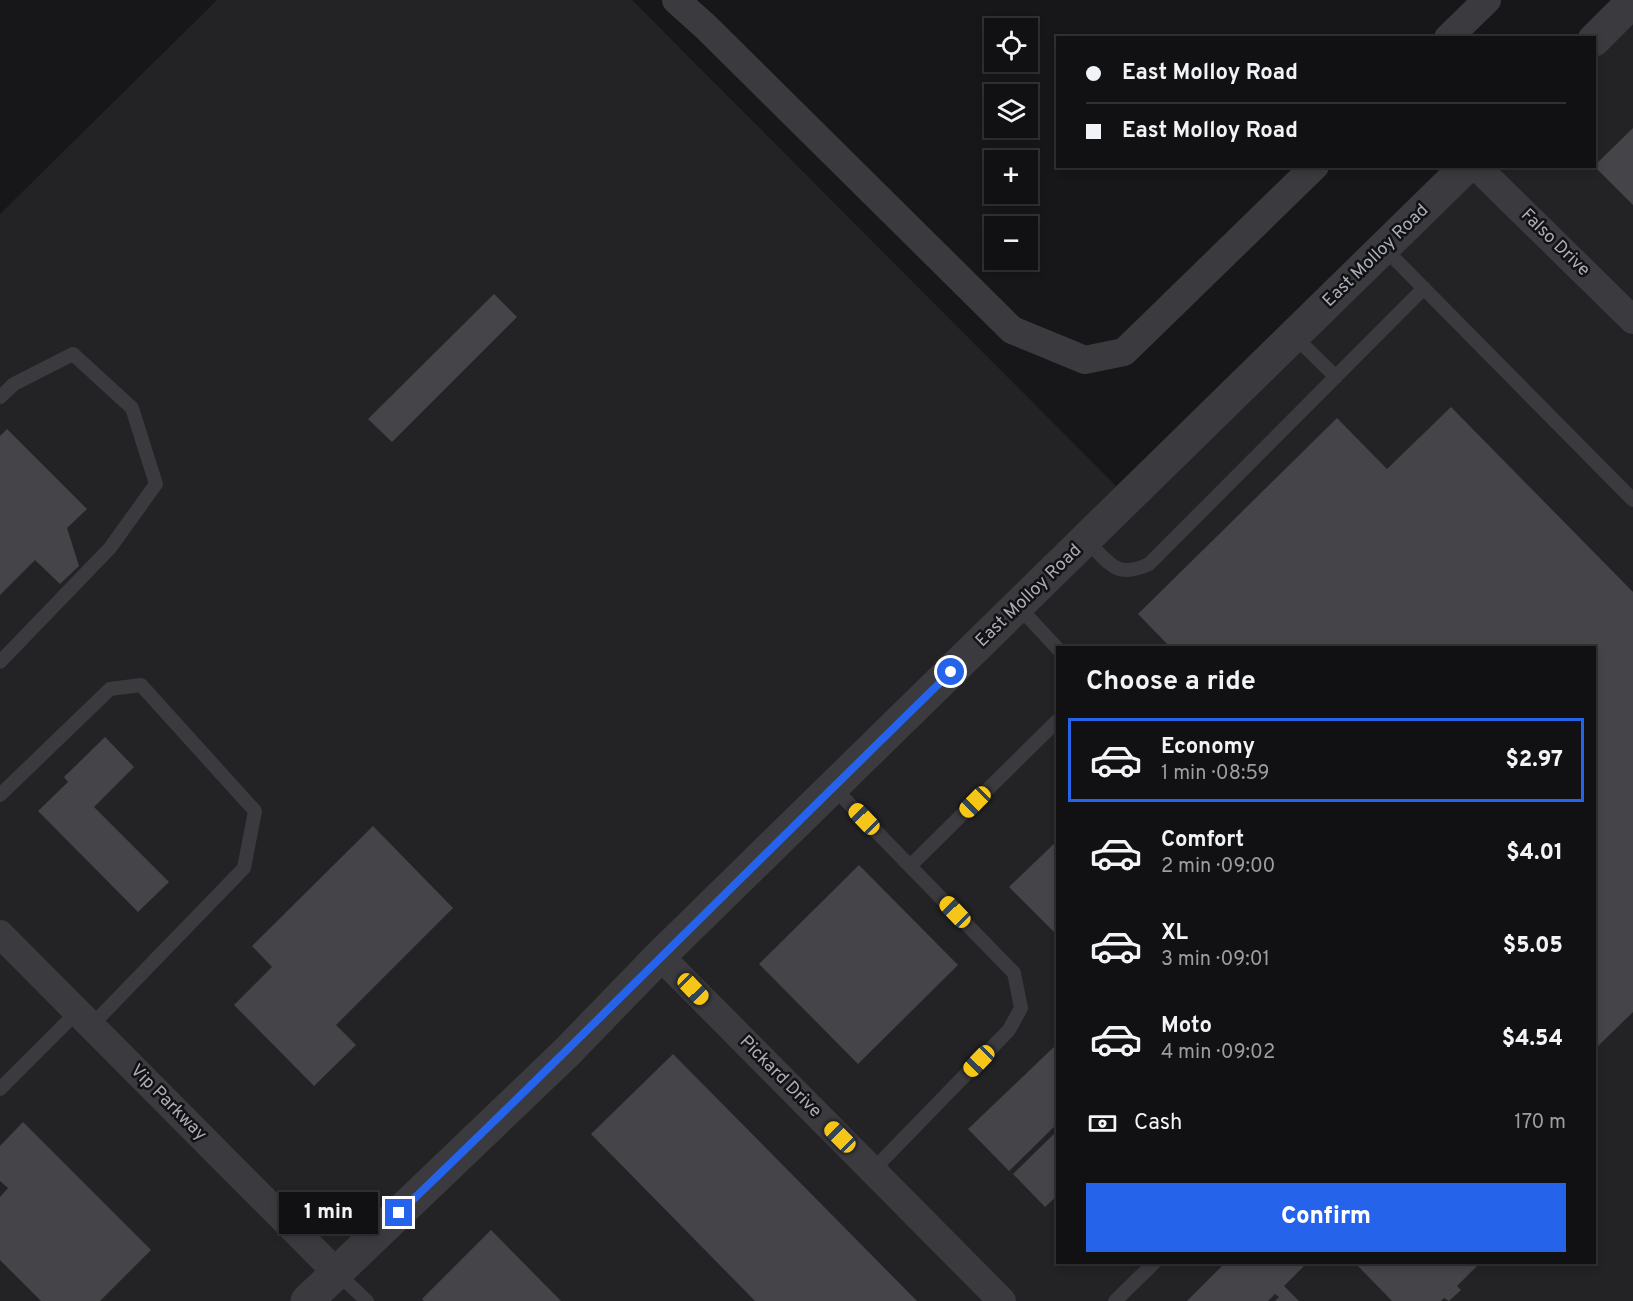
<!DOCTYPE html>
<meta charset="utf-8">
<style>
body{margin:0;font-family:Overpass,sans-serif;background:#1e1f21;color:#f1f3f6;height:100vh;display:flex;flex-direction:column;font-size:22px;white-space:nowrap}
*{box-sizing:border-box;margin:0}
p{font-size:20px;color:#9c9da0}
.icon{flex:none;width:33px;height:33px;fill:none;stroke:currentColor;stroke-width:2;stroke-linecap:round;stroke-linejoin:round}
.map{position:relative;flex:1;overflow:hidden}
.side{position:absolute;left:1056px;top:646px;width:540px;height:618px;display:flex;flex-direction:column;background:#111113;border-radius:0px;box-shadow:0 3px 9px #0003,0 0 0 2px #303133}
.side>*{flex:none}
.hud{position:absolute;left:1056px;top:36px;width:540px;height:132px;border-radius:0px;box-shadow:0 3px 9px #0003,0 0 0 2px #303133;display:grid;align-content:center;height:132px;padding:0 30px;background:#111113}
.tools{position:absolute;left:984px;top:18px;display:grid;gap:12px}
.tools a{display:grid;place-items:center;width:54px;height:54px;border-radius:0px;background:#111113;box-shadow:0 3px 9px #0003,0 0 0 2px #303133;font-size:30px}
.end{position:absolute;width:27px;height:27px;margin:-14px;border:8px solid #2563eb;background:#fff;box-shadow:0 0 0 3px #fff}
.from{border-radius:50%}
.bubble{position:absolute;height:42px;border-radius:0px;background:#111113;box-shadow:0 3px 9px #0003,0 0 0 2px #303133;font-size:20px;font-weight:800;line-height:42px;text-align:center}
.car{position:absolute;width:18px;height:36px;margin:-18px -9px;border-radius:8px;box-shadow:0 0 4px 2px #0007;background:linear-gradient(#f5c518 24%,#345 0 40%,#f5c518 0 76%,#345 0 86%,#f5c518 0)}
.hud b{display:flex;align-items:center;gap:21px;height:57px;font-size:22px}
.hud b+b{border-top:2px solid #303133}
.hud i{width:15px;height:15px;background:#f1f3f6}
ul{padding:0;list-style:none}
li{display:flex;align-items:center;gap:18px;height:84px;margin:0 12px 9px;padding:0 18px;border:3px solid transparent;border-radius:0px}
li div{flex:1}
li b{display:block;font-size:22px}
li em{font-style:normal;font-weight:800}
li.active{border-color:#2563eb}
li>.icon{width:54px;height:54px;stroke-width:1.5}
h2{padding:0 30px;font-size:27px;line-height:72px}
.pay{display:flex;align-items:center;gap:15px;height:66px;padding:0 30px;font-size:22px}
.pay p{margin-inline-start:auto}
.action{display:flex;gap:12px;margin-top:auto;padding:12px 30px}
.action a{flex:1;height:69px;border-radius:0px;background:#2563eb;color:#fff;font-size:24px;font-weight:800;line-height:69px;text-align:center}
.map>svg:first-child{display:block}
.built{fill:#232326;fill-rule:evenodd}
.building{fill:#444449}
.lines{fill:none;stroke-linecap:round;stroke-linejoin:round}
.service{stroke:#3a3a3f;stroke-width:14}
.minor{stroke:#3a3a3f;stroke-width:28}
.tertiary{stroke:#3a3a3f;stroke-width:33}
.route{stroke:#2563eb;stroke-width:8}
.labels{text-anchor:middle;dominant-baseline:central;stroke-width:5;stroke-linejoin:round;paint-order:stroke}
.street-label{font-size:18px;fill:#aaacb8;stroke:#121214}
</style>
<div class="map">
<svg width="1633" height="1301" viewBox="0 0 1633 1301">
<rect width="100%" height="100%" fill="#171719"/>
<path class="built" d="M217 0H632L1130 500 1467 167 1594 166 1595 40 1633 2V1301H0V214ZM1058 648H1594V1263H1058Z"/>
<path class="building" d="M1633 128V205L1594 166Z
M494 294 517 317 392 442 368 419Z
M1451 407 1633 592V1012L1594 1050V648H1171L1138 614 1337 418 1387 469Z
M7 429 87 509 67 528 79 566 60 584 35 560 0 595V436Z
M105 737 134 767 94 807 169 882 138 912 38 811 68 782 64 777Z
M373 826 453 908 336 1025 356 1045 314 1086 234 1005 272 967 252 946Z
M1058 840V931L1055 933 1009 887Z
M859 865 958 965 858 1064 759 964Z
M1058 1043V1123L1009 1171 968 1129Z
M673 1054 917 1301H755L591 1134Z
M23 1122 151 1250 100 1301H41L0 1260V1197L8 1188 0 1181V1146Z
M1058 1130V1195L1045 1207 1013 1174Z
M491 1230 561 1301H424L422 1299Z
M1225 1263H1300L1304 1266 1284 1286 1299 1301H1275L1279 1297 1275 1294 1268 1301H1187Z
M1355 1263H1480L1457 1286 1461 1290 1449 1301 1444 1298 1441 1301H1392Z"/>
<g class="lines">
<path class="service" d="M1384 248 1633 500
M1294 336 1336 377
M0 397 14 384 73 354 132 408 156 484 110 548 0 662
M1086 540C1109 562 1115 580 1149 564L1424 288
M1018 606 1058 649
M833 787 1014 973 1021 1008 1009 1030 873 1170
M0 795 110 689 141 685 255 811 244 868 91 1026
M910 866 1058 720
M0 1089 77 1012
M336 1272 367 1301
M1115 1301 1154 1263"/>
<path class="minor" d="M676 0 706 27 1012 330 1085 360 1124 352 1315 166
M1448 38 1487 0
M1476 166 1633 320
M0 934 336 1272
M660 956 1002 1301"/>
<path class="tertiary" d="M1594 40 1633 1
M307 1301 567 1052 660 956 1467 166"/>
</g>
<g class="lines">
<path class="route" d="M399 1213C585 1035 766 852 951 672"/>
</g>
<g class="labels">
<g class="street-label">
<text transform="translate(1555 243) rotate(44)">Falso Drive</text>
<text transform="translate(1376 256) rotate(-44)">East Molloy Road</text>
<text transform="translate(1029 596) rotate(-44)">East Molloy Road</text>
<text transform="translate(780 1077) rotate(45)">Pickard Drive</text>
<text transform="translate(168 1103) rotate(45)">Vip Parkway</text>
</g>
</g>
</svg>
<div class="tools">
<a><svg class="icon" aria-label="locate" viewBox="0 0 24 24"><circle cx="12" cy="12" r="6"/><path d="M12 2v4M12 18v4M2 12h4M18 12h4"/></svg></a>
<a><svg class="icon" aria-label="layers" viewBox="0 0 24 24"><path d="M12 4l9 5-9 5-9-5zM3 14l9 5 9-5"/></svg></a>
<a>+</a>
<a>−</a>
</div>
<i class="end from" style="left:951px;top:672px"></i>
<i class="end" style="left:399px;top:1213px"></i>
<div class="bubble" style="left:279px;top:1192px;width:99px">1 min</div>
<i class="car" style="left:975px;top:802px;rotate:225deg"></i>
<i class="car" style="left:864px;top:819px;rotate:316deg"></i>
<i class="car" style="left:955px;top:912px;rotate:316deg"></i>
<i class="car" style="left:693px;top:989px;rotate:136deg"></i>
<i class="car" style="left:979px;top:1061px;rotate:224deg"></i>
<i class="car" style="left:840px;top:1137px;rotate:315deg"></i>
<div class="hud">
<b><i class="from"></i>East Molloy Road</b>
<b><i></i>East Molloy Road</b>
</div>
<section class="side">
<h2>Choose a ride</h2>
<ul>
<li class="active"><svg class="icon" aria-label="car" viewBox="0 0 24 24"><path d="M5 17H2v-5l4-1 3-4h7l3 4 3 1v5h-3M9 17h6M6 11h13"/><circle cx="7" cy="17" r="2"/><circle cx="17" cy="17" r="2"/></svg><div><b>Economy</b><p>1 min · 08:59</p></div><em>$2.97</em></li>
<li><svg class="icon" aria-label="car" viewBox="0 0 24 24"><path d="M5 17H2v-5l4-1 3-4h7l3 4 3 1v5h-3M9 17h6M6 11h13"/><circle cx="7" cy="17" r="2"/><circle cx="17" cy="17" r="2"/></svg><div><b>Comfort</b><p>2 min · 09:00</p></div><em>$4.01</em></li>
<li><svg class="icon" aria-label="car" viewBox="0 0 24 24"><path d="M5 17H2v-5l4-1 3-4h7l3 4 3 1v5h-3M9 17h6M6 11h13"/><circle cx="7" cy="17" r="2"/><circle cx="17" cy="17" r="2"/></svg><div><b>XL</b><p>3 min · 09:01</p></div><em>$5.05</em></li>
<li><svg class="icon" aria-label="car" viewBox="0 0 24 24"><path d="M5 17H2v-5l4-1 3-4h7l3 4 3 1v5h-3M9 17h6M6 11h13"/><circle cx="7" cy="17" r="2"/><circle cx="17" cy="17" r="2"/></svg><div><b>Moto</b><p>4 min · 09:02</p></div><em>$4.54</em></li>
</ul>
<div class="pay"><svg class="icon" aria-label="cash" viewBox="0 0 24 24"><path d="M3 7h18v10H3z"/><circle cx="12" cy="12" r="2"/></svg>Cash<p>170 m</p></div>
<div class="action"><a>Confirm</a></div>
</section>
</div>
